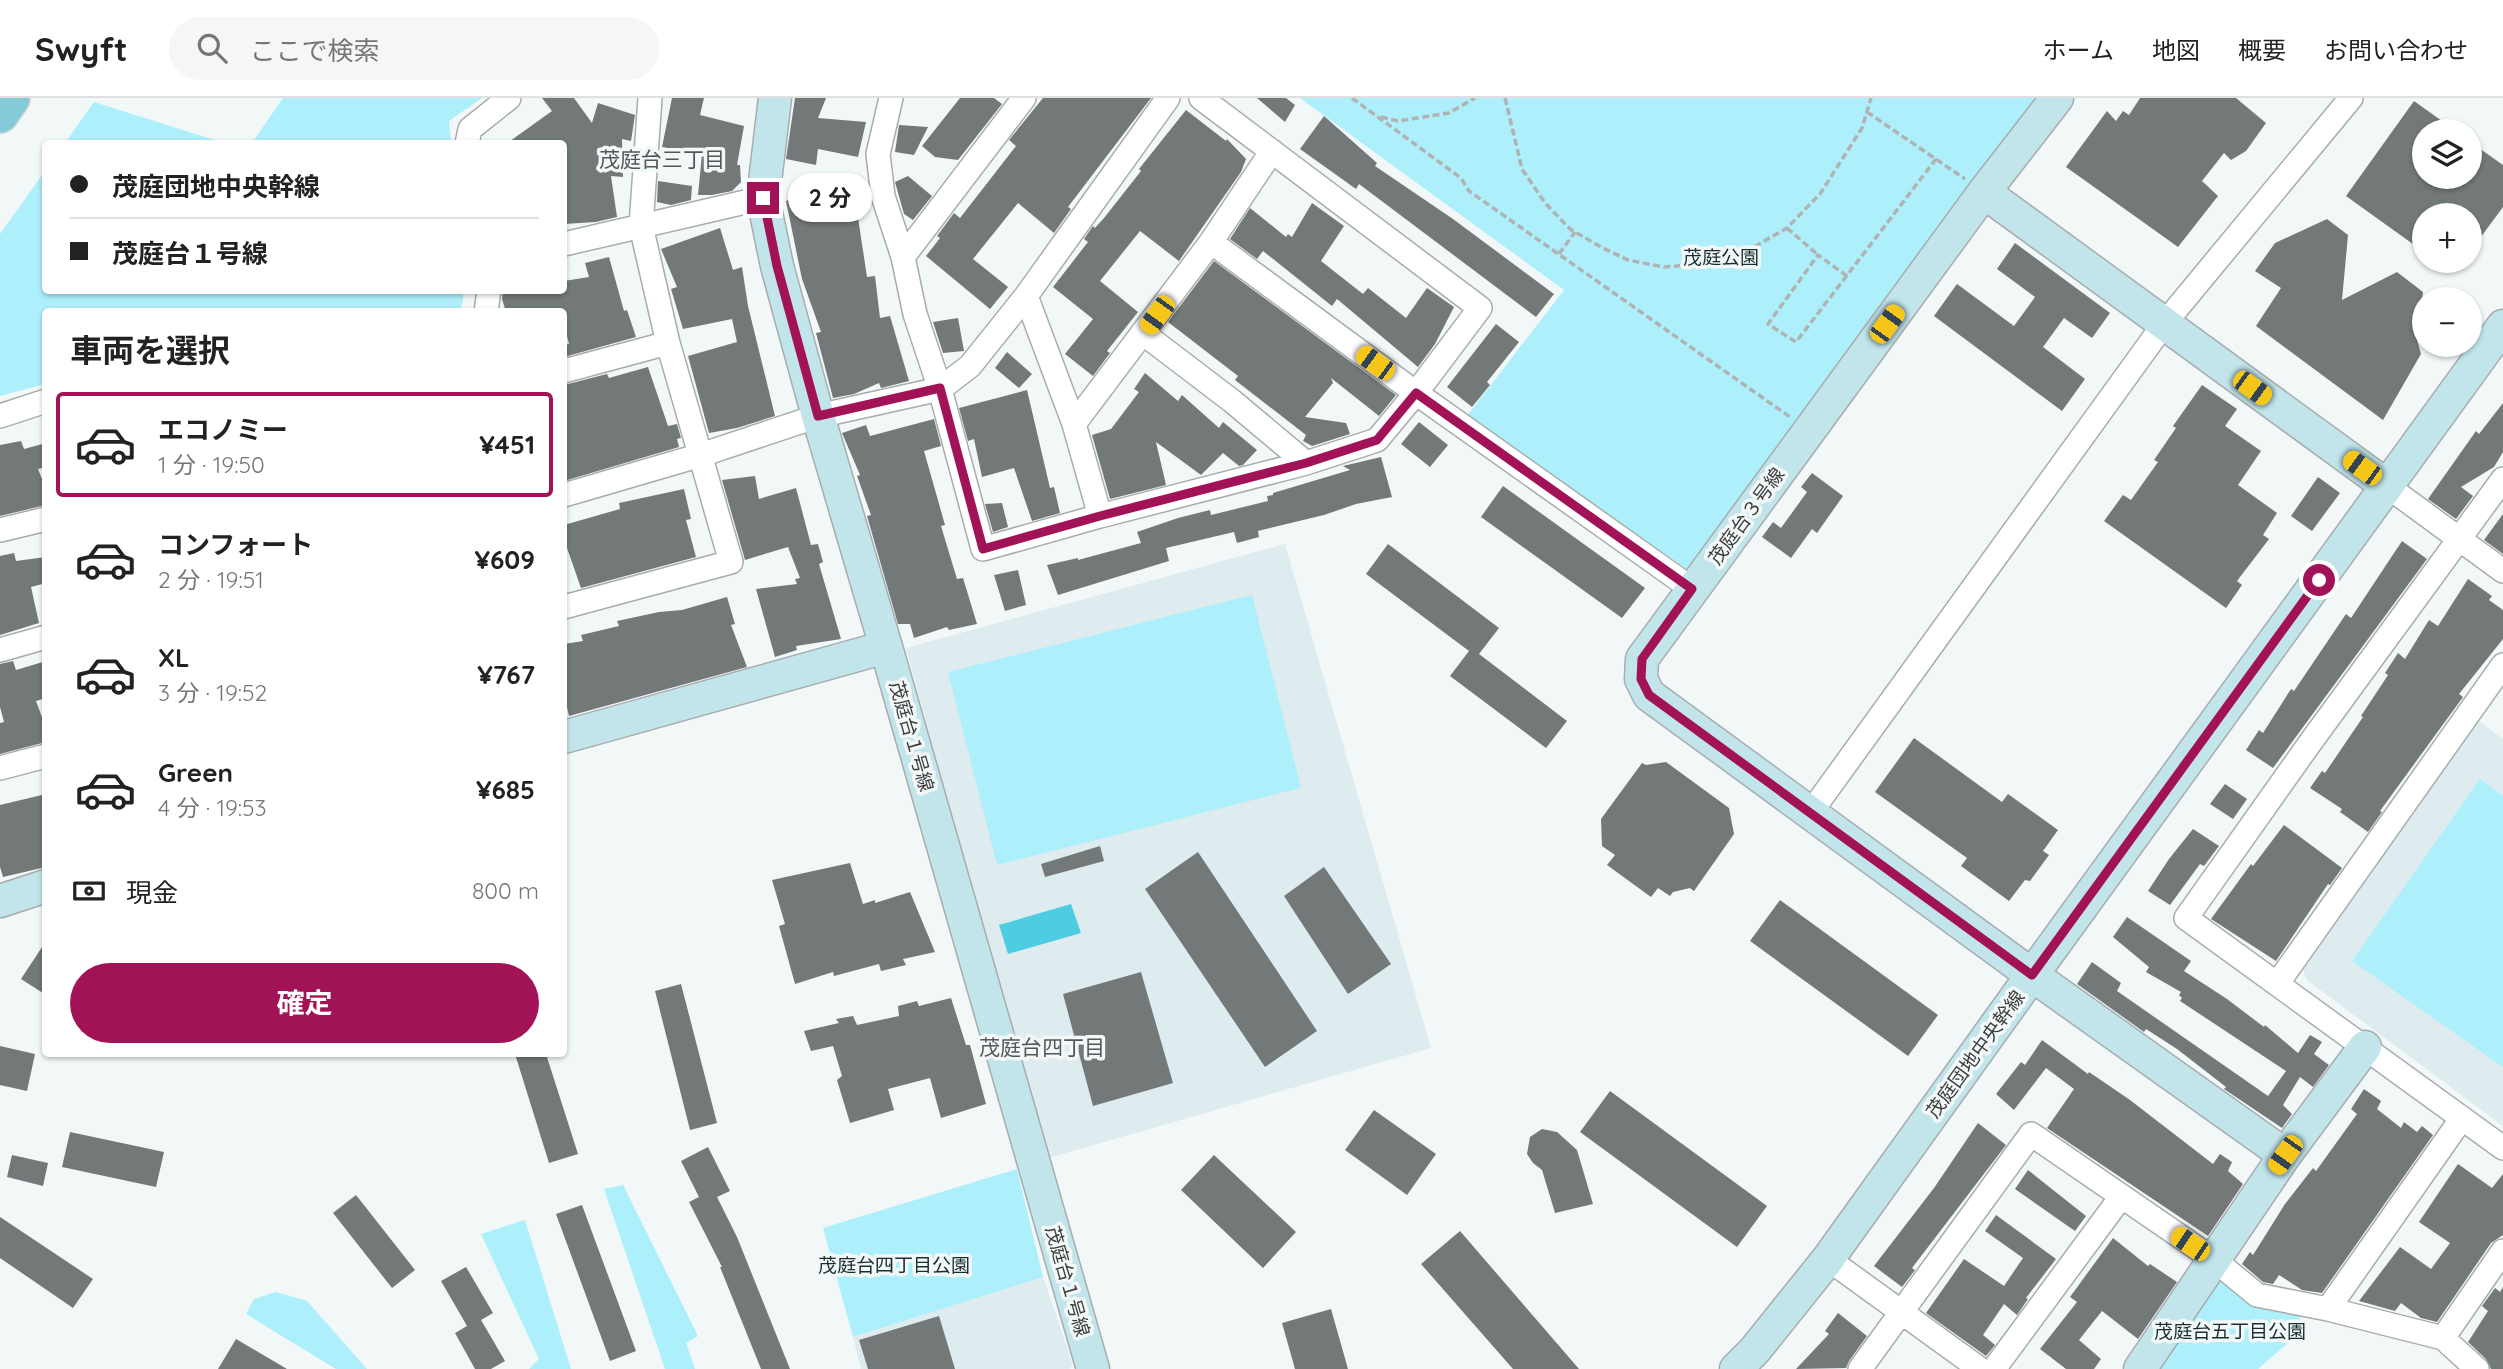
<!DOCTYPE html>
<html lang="ja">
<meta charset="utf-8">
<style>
body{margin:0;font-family:Quicksand,"Noto Sans JP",sans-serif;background:#f6f6f6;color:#222;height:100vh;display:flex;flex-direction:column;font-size:26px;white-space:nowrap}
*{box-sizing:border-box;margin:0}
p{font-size:23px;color:#767676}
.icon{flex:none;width:38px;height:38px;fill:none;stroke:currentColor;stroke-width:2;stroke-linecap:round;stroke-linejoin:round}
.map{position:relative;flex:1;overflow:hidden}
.side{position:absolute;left:42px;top:210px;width:525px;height:749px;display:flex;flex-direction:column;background:#fff;border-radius:7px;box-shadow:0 2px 5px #0004}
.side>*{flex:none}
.guide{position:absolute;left:42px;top:42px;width:525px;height:154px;border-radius:7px;box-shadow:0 2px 5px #0004;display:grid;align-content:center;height:154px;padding:0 28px;background:#fff}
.tools{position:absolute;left:2412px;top:21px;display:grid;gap:14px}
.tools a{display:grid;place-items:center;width:70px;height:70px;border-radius:50%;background:#fff;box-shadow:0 2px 5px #0004;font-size:35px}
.end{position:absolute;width:32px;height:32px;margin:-16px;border:9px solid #a21257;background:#fff;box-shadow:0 0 0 4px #fff}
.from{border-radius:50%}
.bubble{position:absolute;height:49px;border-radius:24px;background:#fff;box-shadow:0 2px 5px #0004;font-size:23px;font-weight:700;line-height:49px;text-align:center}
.car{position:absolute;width:21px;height:42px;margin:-21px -10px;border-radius:9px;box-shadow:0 0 5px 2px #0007;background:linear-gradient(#f5c518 24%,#345 0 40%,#f5c518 0 76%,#345 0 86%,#f5c518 0)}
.guide b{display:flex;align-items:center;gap:24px;height:66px;font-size:26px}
.guide b+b{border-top:2px solid #e0e0e0}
.guide i{width:18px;height:18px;background:#222}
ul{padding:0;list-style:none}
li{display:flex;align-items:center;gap:21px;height:105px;margin:0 14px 10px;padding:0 14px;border:4px solid transparent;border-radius:7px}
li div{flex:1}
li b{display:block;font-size:26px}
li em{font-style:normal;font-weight:700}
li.current{border-color:#a21257}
li>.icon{width:63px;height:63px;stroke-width:1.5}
h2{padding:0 28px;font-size:32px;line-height:84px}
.pay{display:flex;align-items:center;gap:18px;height:77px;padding:0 28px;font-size:26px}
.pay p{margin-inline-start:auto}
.cta{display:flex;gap:14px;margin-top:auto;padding:14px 28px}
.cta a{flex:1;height:80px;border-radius:42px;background:#a21257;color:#fff;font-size:28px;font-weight:700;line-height:80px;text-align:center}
header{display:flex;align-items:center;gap:42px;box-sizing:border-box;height:98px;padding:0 35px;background:#fff;border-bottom:2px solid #e0e0e0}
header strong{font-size:33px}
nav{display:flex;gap:38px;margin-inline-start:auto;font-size:24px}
.search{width:490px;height:63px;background:#f6f6f6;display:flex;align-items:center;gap:18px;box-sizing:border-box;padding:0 24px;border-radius:38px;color:#767676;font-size:26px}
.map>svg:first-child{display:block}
.built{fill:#deecef}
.green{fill:#adeffb}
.water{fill:#4ccde1}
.building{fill:#737879}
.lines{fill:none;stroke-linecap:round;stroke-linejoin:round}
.street-casing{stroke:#a8acad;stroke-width:26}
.secondary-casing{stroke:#a8acad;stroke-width:35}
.primary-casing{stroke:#d4d4d4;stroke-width:40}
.path{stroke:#b0b3b4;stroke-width:3.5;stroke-dasharray:7 3.5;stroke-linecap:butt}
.street{stroke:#fff;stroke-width:23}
.secondary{stroke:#c1e5eb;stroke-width:32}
.primary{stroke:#83cbd6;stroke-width:37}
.route{stroke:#a21257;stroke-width:9}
.labels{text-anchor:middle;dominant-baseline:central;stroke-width:7;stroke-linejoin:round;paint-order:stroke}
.park-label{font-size:19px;fill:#182e32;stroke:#f2f7f8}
.street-label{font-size:19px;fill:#3b3d3d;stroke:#f2f7f8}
.neighbourhood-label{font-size:21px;fill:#535758;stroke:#f2f7f8}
</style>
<header>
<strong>Swyft</strong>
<div class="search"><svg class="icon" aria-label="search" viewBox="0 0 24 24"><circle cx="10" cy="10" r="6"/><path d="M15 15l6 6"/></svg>ここで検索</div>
<nav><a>ホーム</a><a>地図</a><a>概要</a><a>お問い合わせ</a></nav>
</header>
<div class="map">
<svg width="2503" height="1271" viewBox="0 0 2503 1271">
<rect width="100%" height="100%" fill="#f2f7f8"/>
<path class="built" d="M1285 446 1431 950 1045 1061 906 550Z
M2475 620 2503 641V1028L2307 882 2303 872Z
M1043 1179 1073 1267 1069 1271H861L853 1239Z"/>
<path class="green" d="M283 0H482L449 23 451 45H252Z
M1300 0H2037L1688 472 1467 318 1564 192Z
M94 4 224 45H65Z
M45 73 46 192 463 193V202L460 213 46 214 45 286 0 298V136Z
M1252 497 1301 690 997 767 948 574Z
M2480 681 2503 698V969L2352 863Z
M1017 1071 1043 1179 853 1239 823 1130Z
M623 1087 698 1238 686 1245 695 1271H665L604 1091Z
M525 1122 571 1271H529L539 1261 481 1136Z
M2220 1182 2256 1205 2294 1204 2304 1231 2258 1271H2160Z
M276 1194 307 1203 367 1271H336L246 1216 254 1201Z"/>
<path class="water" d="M1071 806 1081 835 1008 856 999 827Z"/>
<path class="building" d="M542 0H574L592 25 598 5 635 17 631 43 622 41 623 79 611 78 617 119 596 124 564 126V46H506L552 13Z
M672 0H704L700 17 744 28 737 67H740L741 84 732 93 712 97H698L702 56 662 49Z
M795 0H826L818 20 866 24 858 59 818 51 816 67 786 61Z
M960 0H994L1002 6 958 62 935 59 922 48Z
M1043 0H1151L1068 109 1071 111 1054 135 1018 105 973 161 1008 189 990 211 926 158 940 140 937 138 954 115 960 120 1016 48 1009 42Z
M1257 0H1286L1295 7 1285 24Z
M2140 0H2236L2266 25 2246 53 2231 62 2224 55 2202 83 2218 98 2178 149 2066 69 2107 13 2116 23 2123 13 2129 17Z
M2414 3 2456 33H2424V79H2469V43L2503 67V109L2469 155V117H2424V154L2346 98Z
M1186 12 1226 43 1227 41 1246 61 1241 74 1179 163 1140 133 1100 183 1138 214 1107 253 1110 255 1093 278 1065 256 1093 221 1053 189 1088 144 1084 141 1093 128 1095 130 1104 120 1141 73 1139 71Z
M1324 18 1377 65 1375 68 1453 121 1554 196 1536 219 1359 86 1356 91 1300 51Z
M899 27 928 29 914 57 895 54Z
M908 78 932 98 913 122 904 116 895 84Z
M658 83 692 88 691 102 671 107 657 104Z
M857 90 862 113H857L867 179 875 178 880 220 890 218 909 283 881 290 879 285 854 296 833 300 816 235 821 234 802 181 786 103 810 94Z
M1312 105 1344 128 1321 163 1363 196 1368 190 1406 220 1427 190 1454 209 1435 246 1418 269 1337 201 1332 208 1263 153 1257 161 1230 141 1250 110 1286 139 1288 136 1292 139Z
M2327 121 2348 137 2342 202 2397 174 2423 194 2417 242 2421 256 2383 322 2256 228 2281 190 2255 173 2275 145Z
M720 130 733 172 742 169 748 208 775 318 737 330 709 335 688 258 737 244 732 221 683 231 671 191 677 189 661 151Z
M2015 145 2110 215 2092 240 2064 220 2043 249 2085 281 2062 313 1934 218 1957 186 2014 228 2035 199 1997 171Z
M609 159 624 213 627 212 636 239 564 259V247L569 246 564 226V214H506L502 201 503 192H564V183L589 179 585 165Z
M1214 163 1396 297 1379 318 1331 280 1333 285 1305 319 1346 325 1350 336 1312 348 1303 343 1306 337 1235 282 1238 278 1168 224Z
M958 220 964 253 943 255 933 224Z
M1496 226 1519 244 1487 284 1490 287 1472 309 1447 289Z
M1007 254 1032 276 1019 290 995 270Z
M648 269 668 328 677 326 681 340 677 341 679 349 564 383V287L607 276 609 280Z
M1145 275 1178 303 1182 297 1219 330 1223 324 1257 352 1243 367 1239 368 1223 355 1201 377 1156 344 1166 387 1110 401 1092 337 1111 331 1139 294 1134 291Z
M2202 287 2237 311 2225 328 2261 353 2238 387 2277 415 2263 437 2269 441 2237 483 2242 487 2226 510 2104 423 2123 397 2131 402 2158 364 2154 362 2176 330 2173 328Z
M1027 292 1050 390 1054 389 1060 415 1032 423 1014 370 982 379 974 341 968 343 959 310Z
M2503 305V354L2494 369 2461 389 2473 398 2456 421 2428 401 2476 333 2479 336Z
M934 321 941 348 924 353 945 427 941 428 957 481 963 480 977 526 949 532 947 529 914 540 910 526H898L867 418 871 417 857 378 860 377 842 335 866 327 870 338Z
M1419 324 1448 347 1430 369 1401 346Z
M21 343 24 351 46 345V369L38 371 46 391V407L0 418V347Z
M1381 359 1392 399 1356 406 1324 417 1258 433 1259 439 1237 445 1234 434 1166 450 1169 463 1058 497 1047 467 1078 460V462L1141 445 1137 434 1178 420 1210 412 1211 417 1268 403 1267 398 1273 397V395L1350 372 1343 368Z
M1812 375 1843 398 1817 435 1812 431 1791 460 1762 439 1773 424 1781 430 1807 394 1801 389Z
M755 378 759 401 796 390 811 447 818 446 823 464 819 466 841 541 796 548 797 552 775 559 756 491 797 486 795 481 800 480 788 449 745 462 722 382Z
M2318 379 2340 395 2312 433 2291 418Z
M1503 388 1645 490 1622 520 1481 419Z
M684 391 691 421 686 422 696 459 581 490 567 450 564 451V427L620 411 619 405Z
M1002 405 1008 429 993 434 985 406Z
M2503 416V456L2484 442Z
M2402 443 2427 461 2273 670 2246 652 2259 632 2263 635 2291 591 2294 593 2346 516 2351 520Z
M1388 446 1499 530 1479 556 1567 623 1546 650 1450 578 1469 553 1366 476Z
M14 455 16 463 46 459V485L31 489 39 525 0 537V458Z
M1018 472 1026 507 1005 513 994 477Z
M2468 481 2492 498 2489 502 2503 512V541L2459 596 2463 599 2380 713 2382 714 2368 734 2340 714 2342 711 2310 690 2322 673 2325 675 2363 619 2361 618 2388 577 2385 575 2398 555 2405 561 2429 522 2438 528Z
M727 499 735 526 731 527 747 569 569 618 564 596V546L583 543 581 537 619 528 617 523 659 514 682 512Z
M13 563 16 572 46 563V600L36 603 46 630V644L0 656V625L4 624 0 609V566Z
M1914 640 2002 704 2008 696 2058 732 2043 753 2049 757 2030 783 2025 782 2009 803 1961 768 1967 760 1875 694Z
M1666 664 1729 710 1734 736 1694 793 1690 790 1673 794 1670 798 1658 790 1651 799 1607 767 1615 757 1602 748 1601 721 1642 665 1646 667Z
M2225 686 2247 701 2233 721 2210 706Z
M46 696V769L3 779 0 769V707Z
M2284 727 2342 770 2330 787 2328 786 2276 863 2211 821 2251 766 2253 768Z
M2193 731 2219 748 2204 768 2200 766 2170 807 2148 793 2169 761Z
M1100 748 1104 763 1045 779 1041 766Z
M1198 754 1317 933 1265 969 1145 791Z
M850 765 863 806 875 802V805L910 794 935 854 903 861 906 867 881 873 879 866 834 878 833 874 795 886 779 828 785 826 772 782Z
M1324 769 1391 866 1348 896 1284 798Z
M1780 802 1938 917 1908 958 1750 843Z
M2127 819 2191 863 2184 873 2227 901 2264 929 2265 927 2298 955 2310 937 2322 944 2314 956 2329 967 2313 989 2300 979 2283 1007 2292 1016 2282 1030 2224 991 2226 989 2177 951 2146 931 2144 934 2077 886 2092 864 2121 885 2117 893 2268 998 2286 973 2180 903 2182 900 2179 897 2181 894 2146 874 2149 869 2113 839Z
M46 843V897L21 881Z
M1141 874 1173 985 1093 1008 1063 896Z
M681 886 717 1025 690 1032 655 893Z
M951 900 966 947H970L986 1006 941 1020 930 980 888 991 894 1012 850 1025 837 982 842 978 833 948 811 953 804 933 839 925 836 921 853 918 857 927 899 918 898 908 917 903 919 908Z
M2042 942 2088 976 2089 974 2130 1002 2213 1066 2220 1056 2232 1064 2228 1073 2243 1086 2208 1138 2047 1030 2074 991 2046 970 2014 1012 1996 996 2021 964 2025 967Z
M0 948 35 956 27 993 0 987Z
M515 956H546L578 1056 549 1065Z
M2364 991 2381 1003 2377 1011 2401 1030 2404 1024 2417 1034 2422 1028 2433 1037 2322 1195 2302 1192 2279 1177 2273 1186 2263 1184 2242 1166 2250 1154 2253 1157 2285 1106 2313 1070 2316 1073 2357 1016 2351 1011Z
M1610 993 1767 1108 1737 1149 1580 1034Z
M1374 1012 1436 1056 1407 1097 1345 1052Z
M1978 1025 2006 1047 1912 1170 1915 1172 1902 1189 1874 1168 1934 1090Z
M1542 1031 1557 1034 1577 1052 1593 1106 1555 1115 1542 1072 1533 1065 1527 1056 1530 1039Z
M70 1034 164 1054 156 1089 62 1069Z
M708 1049 730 1093 717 1099 737 1139 790 1271H761L720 1169H722L689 1104 699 1099 681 1063Z
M12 1057 48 1065 43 1088 7 1079Z
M1214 1057 1296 1134 1263 1170 1181 1092Z
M2458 1066 2492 1090 2503 1076V1137L2491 1145 2437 1224 2421 1220 2401 1205 2395 1213 2359 1203 2400 1149 2431 1171 2450 1145 2419 1124Z
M2028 1072 2086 1118 2075 1133 2015 1091Z
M356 1097 415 1172 392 1190 333 1115Z
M582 1107 636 1253 610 1263 556 1116Z
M1996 1117 2056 1161 2026 1200 2028 1201 2017 1217 2004 1206 1983 1237 1995 1247 1986 1258 1926 1215 1964 1161 2004 1188 2023 1160 1985 1133Z
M0 1119 93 1181 73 1210 0 1160Z
M1460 1133 1579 1271H1513L1421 1166Z
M2113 1140 2148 1168 2150 1166 2177 1184 2138 1241 2102 1213 2079 1242 2101 1261 2094 1271H2066L2040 1251 2077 1204 2070 1199Z
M466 1169 493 1215 481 1222 505 1263 491 1271H475L455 1235 467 1228 441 1183Z
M2503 1189V1271H2491L2486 1261 2468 1244 2488 1213 2482 1208 2495 1190 2500 1194Z
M1331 1211 1348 1271H1295L1282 1225Z
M1838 1215 1867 1238 1849 1263 1846 1270 1796 1271 1829 1236 1825 1233Z
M939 1218 955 1271H868L859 1242Z
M236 1241 287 1271H218Z"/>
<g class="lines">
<defs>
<path id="street" d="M891 0 878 56 883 98 903 159 915 216 940 291 983 451 1100 418 1306 365 1377 342 1416 295 1480 210 1201 0
M467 46 470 31 509 0
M1211 144 1416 295 1692 491
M564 146 763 100
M903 159 1024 0
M1026 198 1074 326 1100 418
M486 214 489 192
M1144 236 1232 303 1306 365
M564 273 668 245
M0 318 46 303
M1074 326 1211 144 1272 53
M2503 381 2310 645 2186 820 2503 1050
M2387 388 2503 473
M564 397 701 357 818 318 940 291 970 268 1026 198 1168 0
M0 432 46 421
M564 509 731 464 668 245 641 128 650 0
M0 552 46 539
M0 670 46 658
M1811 714 2164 226 2351 0
M2277 886 2503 567
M1828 1161 1980 1271
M2328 1211 2462 1020
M2443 1240 2503 1153
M1860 1271 2031 1036 2213 1161 2257 1197 2328 1211 2443 1240 2477 1271
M1994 1271 2121 1099"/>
<path id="secondary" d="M775 0 763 100 777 168 818 318 886 549 1093 1271
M2057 0 1984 94 1642 561 1641 581 1649 597 2032 877 2285 1057
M1984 94 2387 388
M564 639 886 549
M0 803 46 788
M1736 1271 1755 1252 1828 1161 2032 877 2503 228
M2140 1271 2285 1057 2365 949"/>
<path id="primary" d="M0 16 11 0"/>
</defs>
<use href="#street" class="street-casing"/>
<use href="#secondary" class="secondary-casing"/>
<use href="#primary" class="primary-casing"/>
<path class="path" d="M1352 0 1461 80 1469 93 1790 319
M1505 0 1522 71 1545 105 1570 131 1601 149 1628 162 1664 169 1710 165 1747 153 1787 130 1820 96 1862 30 1871 0
M1867 14 1965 81
M1381 19 1398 23 1449 15 1475 0
M1787 130 1818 157
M1559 156 1575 134
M1847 178 1818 157 1768 226 1796 244 1936 61"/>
<use href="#street" class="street"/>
<use href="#secondary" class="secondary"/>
<use href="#primary" class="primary"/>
</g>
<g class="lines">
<path class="route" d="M763 100 777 168 818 318 940 290 983 451 1100 418 1306 365 1377 342 1416 295 1692 491 1642 561 1641 581 1649 597 2032 877 2319 482"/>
</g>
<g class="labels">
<g class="park-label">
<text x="1721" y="159">茂庭公園</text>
<text x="894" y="1167">茂庭台四丁目公園</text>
<text x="2230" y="1233">茂庭台五丁目公園</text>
</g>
<g class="street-label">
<text transform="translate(1746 418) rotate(-54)">茂庭台３号線</text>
<text transform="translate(912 638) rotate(74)">茂庭台１号線</text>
<text transform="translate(1975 956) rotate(-54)">茂庭団地中央幹線</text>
<text transform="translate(1068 1183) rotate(74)">茂庭台１号線</text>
</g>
<g class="neighbourhood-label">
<text x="662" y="61">茂庭台三丁目</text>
<text x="1042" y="949">茂庭台四丁目</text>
</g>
</g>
</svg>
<div class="tools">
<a><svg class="icon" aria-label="layers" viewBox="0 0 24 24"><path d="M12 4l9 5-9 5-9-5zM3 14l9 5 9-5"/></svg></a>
<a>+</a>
<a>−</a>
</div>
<i class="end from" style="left:2319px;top:482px"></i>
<i class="end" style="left:763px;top:100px"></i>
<div class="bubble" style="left:788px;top:75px;width:84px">2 分</div>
<i class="car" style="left:1157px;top:217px;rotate:216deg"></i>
<i class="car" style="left:1887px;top:226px;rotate:36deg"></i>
<i class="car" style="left:1375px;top:265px;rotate:306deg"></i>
<i class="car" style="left:2252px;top:290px;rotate:126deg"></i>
<i class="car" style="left:2362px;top:370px;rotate:306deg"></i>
<i class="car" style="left:2285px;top:1057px;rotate:215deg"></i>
<i class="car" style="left:2190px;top:1146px;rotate:304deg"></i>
<div class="guide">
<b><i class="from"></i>茂庭団地中央幹線</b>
<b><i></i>茂庭台１号線</b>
</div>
<section class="side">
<h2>車両を選択</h2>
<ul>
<li class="current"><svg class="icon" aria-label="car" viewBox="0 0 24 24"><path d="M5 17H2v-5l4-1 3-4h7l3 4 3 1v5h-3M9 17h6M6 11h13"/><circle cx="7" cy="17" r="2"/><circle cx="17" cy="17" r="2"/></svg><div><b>エコノミー</b><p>1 分 · 19:50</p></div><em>¥451</em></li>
<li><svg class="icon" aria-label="car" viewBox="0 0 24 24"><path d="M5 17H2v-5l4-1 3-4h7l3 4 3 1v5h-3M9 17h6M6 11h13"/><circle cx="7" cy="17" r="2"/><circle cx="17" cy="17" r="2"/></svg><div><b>コンフォート</b><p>2 分 · 19:51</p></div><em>¥609</em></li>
<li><svg class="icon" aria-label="car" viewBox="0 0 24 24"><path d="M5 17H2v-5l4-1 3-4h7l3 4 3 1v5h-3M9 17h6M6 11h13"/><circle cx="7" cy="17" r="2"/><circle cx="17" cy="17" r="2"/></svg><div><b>XL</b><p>3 分 · 19:52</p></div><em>¥767</em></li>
<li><svg class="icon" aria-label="car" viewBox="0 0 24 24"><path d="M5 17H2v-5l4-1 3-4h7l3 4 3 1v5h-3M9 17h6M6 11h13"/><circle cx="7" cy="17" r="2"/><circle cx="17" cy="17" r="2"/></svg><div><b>Green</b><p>4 分 · 19:53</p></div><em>¥685</em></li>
</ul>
<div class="pay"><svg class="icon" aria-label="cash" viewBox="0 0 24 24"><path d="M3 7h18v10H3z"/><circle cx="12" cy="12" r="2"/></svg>現金<p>800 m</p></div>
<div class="cta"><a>確定</a></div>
</section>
</div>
